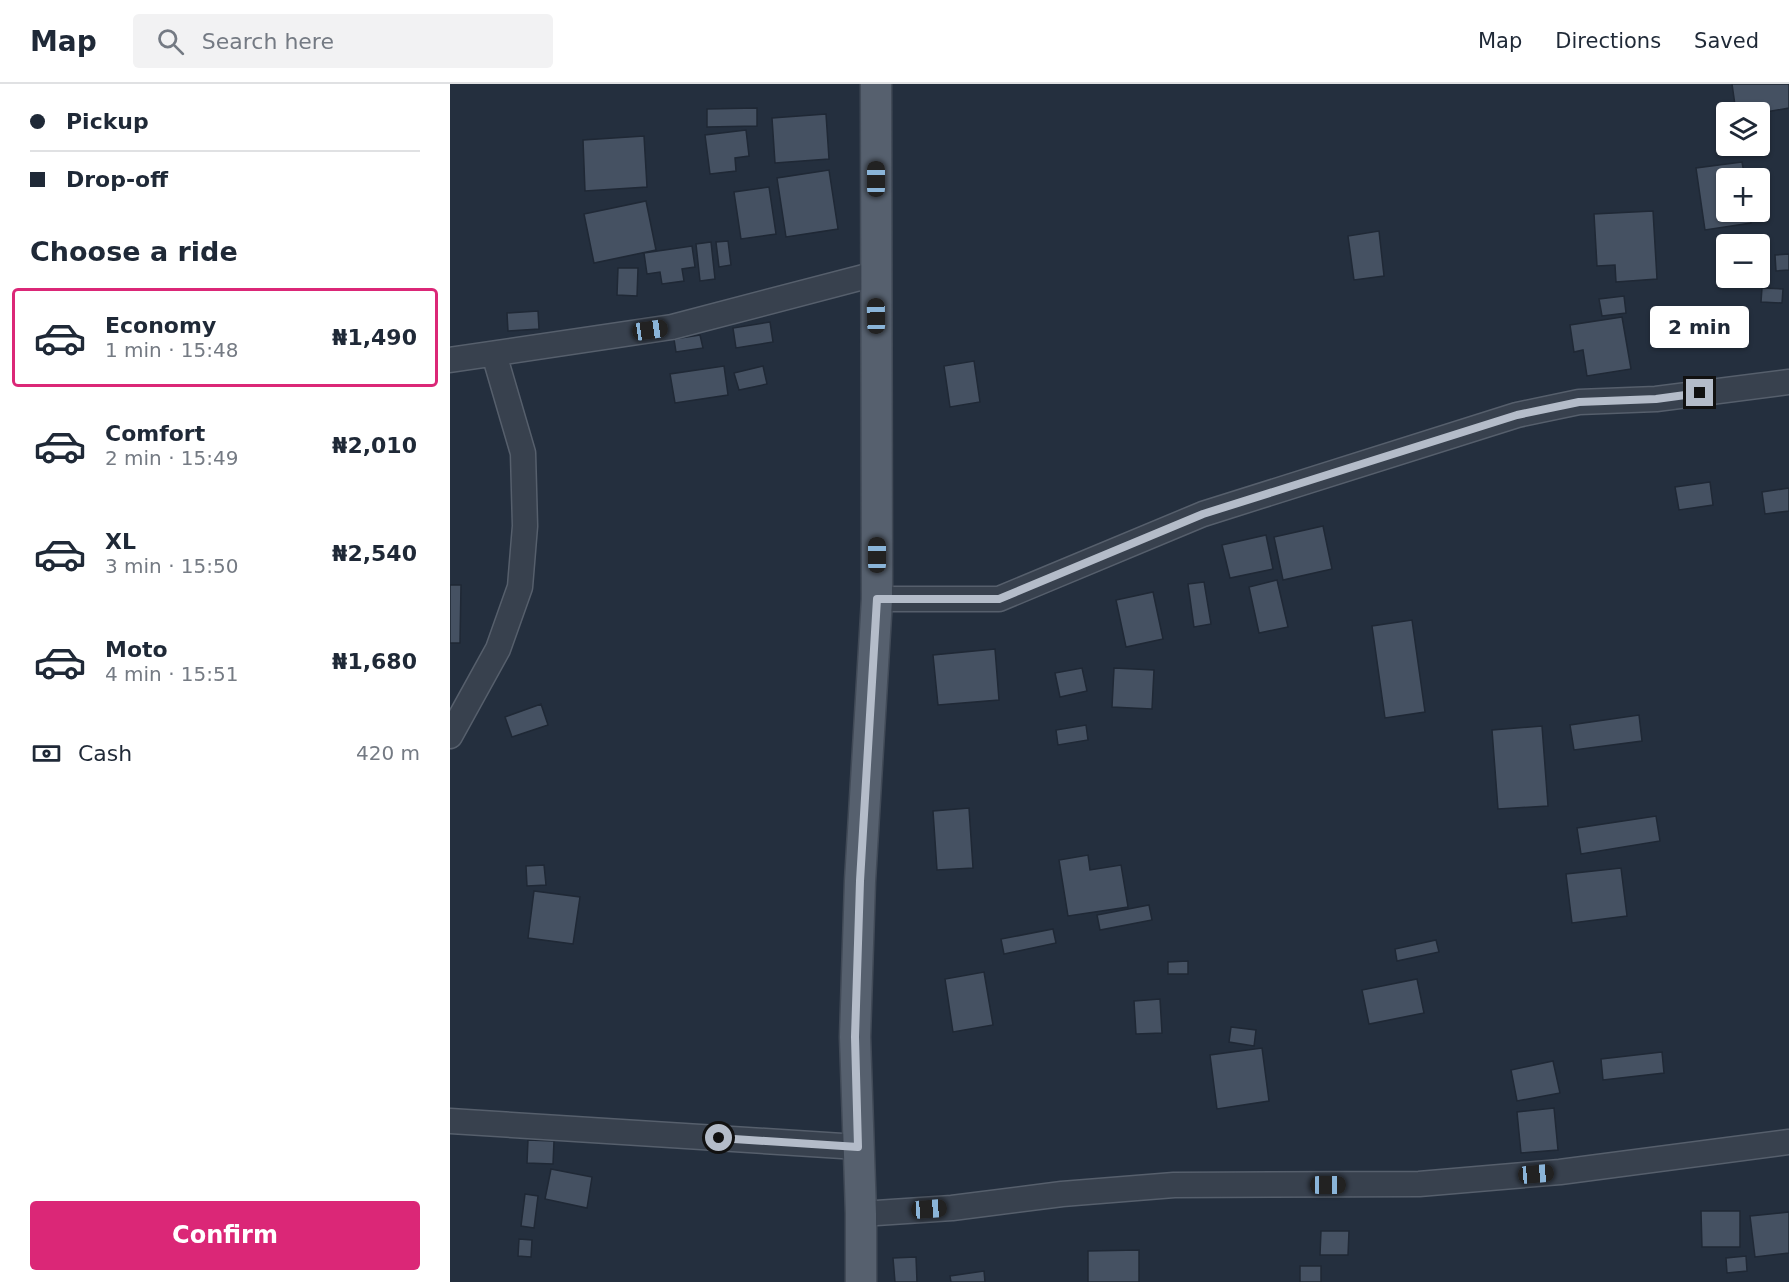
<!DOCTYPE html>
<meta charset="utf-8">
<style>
body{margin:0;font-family:"DejaVu Sans",sans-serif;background:#f2f2f3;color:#1f2937;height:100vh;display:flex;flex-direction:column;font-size:22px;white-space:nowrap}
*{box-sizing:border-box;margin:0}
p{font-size:20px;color:#747a83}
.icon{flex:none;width:33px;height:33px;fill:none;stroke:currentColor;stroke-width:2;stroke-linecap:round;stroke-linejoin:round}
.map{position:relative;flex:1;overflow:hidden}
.side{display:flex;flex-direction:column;background:#fff;width:450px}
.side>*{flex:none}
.banner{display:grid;align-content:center;height:132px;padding:0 30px;background:#fff}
.controls{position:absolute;left:1266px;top:18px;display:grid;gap:12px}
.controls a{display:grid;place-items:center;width:54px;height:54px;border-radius:6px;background:#fff;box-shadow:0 2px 4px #0004;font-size:30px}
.end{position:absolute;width:27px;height:27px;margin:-14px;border:8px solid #b4bcc9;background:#111;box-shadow:0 0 0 3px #111}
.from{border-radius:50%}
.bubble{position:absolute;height:42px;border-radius:6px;background:#fff;box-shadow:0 2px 4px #0004;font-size:20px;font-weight:700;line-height:42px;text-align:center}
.car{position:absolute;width:18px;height:36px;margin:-18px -9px;border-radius:8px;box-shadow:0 0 4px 2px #0007;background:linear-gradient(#222 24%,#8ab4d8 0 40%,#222 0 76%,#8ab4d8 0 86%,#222 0)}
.banner b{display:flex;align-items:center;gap:21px;height:57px;font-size:22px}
.banner b+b{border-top:2px solid #e0e1e3}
.banner i{width:15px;height:15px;background:#1f2937}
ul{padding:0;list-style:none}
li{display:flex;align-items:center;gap:18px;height:99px;margin:0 12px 9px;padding:0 18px;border:3px solid transparent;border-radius:6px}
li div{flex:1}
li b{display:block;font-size:22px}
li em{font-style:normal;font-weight:700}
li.active{border-color:#db2777}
li>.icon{width:54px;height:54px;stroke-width:1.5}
h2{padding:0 30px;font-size:27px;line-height:72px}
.pay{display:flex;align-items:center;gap:15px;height:66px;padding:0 30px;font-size:22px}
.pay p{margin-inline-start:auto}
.button{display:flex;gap:12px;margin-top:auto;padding:12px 30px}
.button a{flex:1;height:69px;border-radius:6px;background:#db2777;color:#fff;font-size:24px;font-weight:700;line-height:69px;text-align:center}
header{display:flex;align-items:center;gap:36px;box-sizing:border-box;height:84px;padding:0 30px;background:#fff;border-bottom:2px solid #e0e1e3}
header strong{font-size:28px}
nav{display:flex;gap:33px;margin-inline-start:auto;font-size:21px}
.search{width:420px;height:54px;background:#f2f2f3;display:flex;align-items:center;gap:15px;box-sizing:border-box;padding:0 21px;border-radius:6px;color:#747a83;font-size:22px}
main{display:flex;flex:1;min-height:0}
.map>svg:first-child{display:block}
.building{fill:#455162;stroke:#1f2835;stroke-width:1.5}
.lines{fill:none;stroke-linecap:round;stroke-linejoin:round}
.minor-casing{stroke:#565f6c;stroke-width:27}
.major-casing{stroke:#414a57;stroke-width:33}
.minor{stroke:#38414e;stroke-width:24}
.major{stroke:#56606e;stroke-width:30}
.route{stroke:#b4bcc9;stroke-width:8}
</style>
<header>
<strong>Map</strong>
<div class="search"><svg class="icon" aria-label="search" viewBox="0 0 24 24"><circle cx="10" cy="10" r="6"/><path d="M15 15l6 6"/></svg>Search here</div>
<nav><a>Map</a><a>Directions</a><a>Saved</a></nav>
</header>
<main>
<section class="side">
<div class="banner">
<b><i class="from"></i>Pickup</b>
<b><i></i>Drop-off</b>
</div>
<h2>Choose a ride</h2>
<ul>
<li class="active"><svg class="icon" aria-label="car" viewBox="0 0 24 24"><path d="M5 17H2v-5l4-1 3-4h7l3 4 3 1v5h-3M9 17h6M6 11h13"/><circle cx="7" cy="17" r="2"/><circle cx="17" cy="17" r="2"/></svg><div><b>Economy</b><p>1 min · 15:48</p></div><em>₦1,490</em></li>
<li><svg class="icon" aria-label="car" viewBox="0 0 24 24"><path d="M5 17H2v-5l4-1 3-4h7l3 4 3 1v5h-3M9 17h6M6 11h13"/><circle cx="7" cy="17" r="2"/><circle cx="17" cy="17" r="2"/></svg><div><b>Comfort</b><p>2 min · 15:49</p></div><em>₦2,010</em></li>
<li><svg class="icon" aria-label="car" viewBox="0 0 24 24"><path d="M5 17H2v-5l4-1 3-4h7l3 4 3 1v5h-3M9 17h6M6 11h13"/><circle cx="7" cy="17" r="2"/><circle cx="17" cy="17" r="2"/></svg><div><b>XL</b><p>3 min · 15:50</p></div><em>₦2,540</em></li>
<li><svg class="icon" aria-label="car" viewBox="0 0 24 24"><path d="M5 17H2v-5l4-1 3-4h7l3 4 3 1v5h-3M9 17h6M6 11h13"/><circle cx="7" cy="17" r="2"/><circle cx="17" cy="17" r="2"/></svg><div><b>Moto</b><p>4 min · 15:51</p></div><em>₦1,680</em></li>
</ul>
<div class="pay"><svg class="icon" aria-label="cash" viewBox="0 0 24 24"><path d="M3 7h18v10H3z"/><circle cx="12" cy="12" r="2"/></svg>Cash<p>420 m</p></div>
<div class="button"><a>Confirm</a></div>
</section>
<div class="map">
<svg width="1339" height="1198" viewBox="0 0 1339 1198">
<rect width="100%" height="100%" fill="#242f3e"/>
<path class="building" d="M1282 0H1339V24L1310 29 1286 28Z
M307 24V42L257 43V25Z
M376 30 379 75 325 79 322 34Z
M296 46 299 72 285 74 286 87 260 90 255 51Z
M194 52 197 103 135 107 133 56Z
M1292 78 1295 94H1276V128H1299L1301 139 1255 146 1246 84Z
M379 86 388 145 336 153 327 94Z
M319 103 326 150 291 155 284 108Z
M196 117 206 166 144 179 134 130Z
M1203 127 1207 195 1166 198 1165 181 1147 182 1144 130Z
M929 147 934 192 904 196 898 152Z
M278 157 281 181 269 183 266 158Z
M261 158 265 195 250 197 246 160Z
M242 162 245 183 232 185 234 197 212 200 210 188 197 190 194 169Z
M1339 170V186L1326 187 1325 171Z
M168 184H188L187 212 167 211Z
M1312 204 1333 205 1332 219 1311 218Z
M1174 212 1176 229 1152 232 1149 215Z
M88 227 89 245 58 247 57 229Z
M1172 233 1181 285 1137 292 1133 266 1124 268 1120 241Z
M320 238 323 258 286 264 283 244Z
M250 251 253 264 226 268 224 255Z
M524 277 530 318 500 323 494 282Z
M274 282 278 311 225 319 220 290Z
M313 282 317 300 289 306 284 289Z
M1260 398 1263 421 1229 426 1225 403Z
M1339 404V427L1315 430 1312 408Z
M873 442 882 485 833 496 824 453Z
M816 451 823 485 780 494 772 461Z
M827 496 838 543 809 549 799 503Z
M754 498 761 540 744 543 738 500Z
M0 501H11L10 559H0Z
M703 508 713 555 676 563 666 516Z
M962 536 975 628 935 634 922 542Z
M545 565 549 616 488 621 483 571Z
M632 584 637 607 610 613 605 589Z
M664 584 704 586 702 625 662 623Z
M91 620 98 641 62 653 55 633Z
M1189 631 1192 657 1124 666 1120 641Z
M636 641 638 656 608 661 606 646Z
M1092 642 1098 722 1048 725 1042 646Z
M519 724 523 784 487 786 483 727Z
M1206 732 1210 757 1131 770 1127 744Z
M638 771 640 786 671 781 678 823 618 832 609 776Z
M94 781 96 801 77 802 76 782Z
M1171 784 1177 832 1122 839 1116 790Z
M84 807 130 813 123 860 78 854Z
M699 821 702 836 650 846 647 831Z
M603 845 606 859 554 870 551 855Z
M986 856 989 868 947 877 945 865Z
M738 877V890H718V878Z
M534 888 543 941 503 948 495 895Z
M967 895 974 929 919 940 912 906Z
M710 915 712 949 686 950 684 917Z
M781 943 806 946 804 962 779 958Z
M812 964 819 1017 767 1025 760 971Z
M1212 968 1214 989 1153 996 1151 975Z
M1103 977 1110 1009 1067 1017 1061 986Z
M1104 1024 1108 1066 1071 1069 1067 1028Z
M78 1056 104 1057 103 1080 77 1079Z
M101 1085 142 1093 137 1124 95 1115Z
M75 1110 88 1112 84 1144 71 1142Z
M1251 1127H1290V1163H1252Z
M1339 1128V1169L1305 1173 1300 1132Z
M871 1147H899L898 1171H870Z
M69 1155 82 1156 81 1173 68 1172Z
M689 1166V1198H638V1167Z
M1296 1172 1297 1187 1277 1189 1276 1174Z
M466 1173 467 1198H445L443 1174Z
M850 1182H871V1198H850Z
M534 1187 535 1198H501L500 1192Z"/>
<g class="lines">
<defs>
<path id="minor" d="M0 276 222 243 425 190
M427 515H549L753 430 1067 331 1129 318 1206 315 1339 298
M0 652 48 565 70 503 75 442 73 369 44 270
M0 1037 408 1063
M411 1130 502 1124 612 1110 724 1101 969 1100 1110 1088 1339 1058"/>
<path id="major" d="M411 1198V1130L405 953 410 797 427 515 426 0"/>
</defs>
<use href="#minor" class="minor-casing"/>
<use href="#major" class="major-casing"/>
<use href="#minor" class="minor"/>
<use href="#major" class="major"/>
</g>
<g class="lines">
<path class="route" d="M269 1054 408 1063 405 953 410 797 427 515H549L753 430 1067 331 1129 318 1206 315 1250 309"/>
</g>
</svg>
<div class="controls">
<a><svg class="icon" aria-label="layers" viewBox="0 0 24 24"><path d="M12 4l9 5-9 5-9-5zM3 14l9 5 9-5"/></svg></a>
<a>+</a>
<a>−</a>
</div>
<i class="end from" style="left:269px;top:1054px"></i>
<i class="end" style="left:1250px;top:309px"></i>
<div class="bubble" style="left:1200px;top:222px;width:99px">2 min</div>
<i class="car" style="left:426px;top:95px;rotate:0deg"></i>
<i class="car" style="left:426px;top:232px;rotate:359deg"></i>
<i class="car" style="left:200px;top:246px;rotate:82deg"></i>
<i class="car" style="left:427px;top:471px;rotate:0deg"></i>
<i class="car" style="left:1086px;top:1090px;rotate:85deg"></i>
<i class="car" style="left:878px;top:1101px;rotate:90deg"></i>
<i class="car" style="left:479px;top:1125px;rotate:86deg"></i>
</div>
</main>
